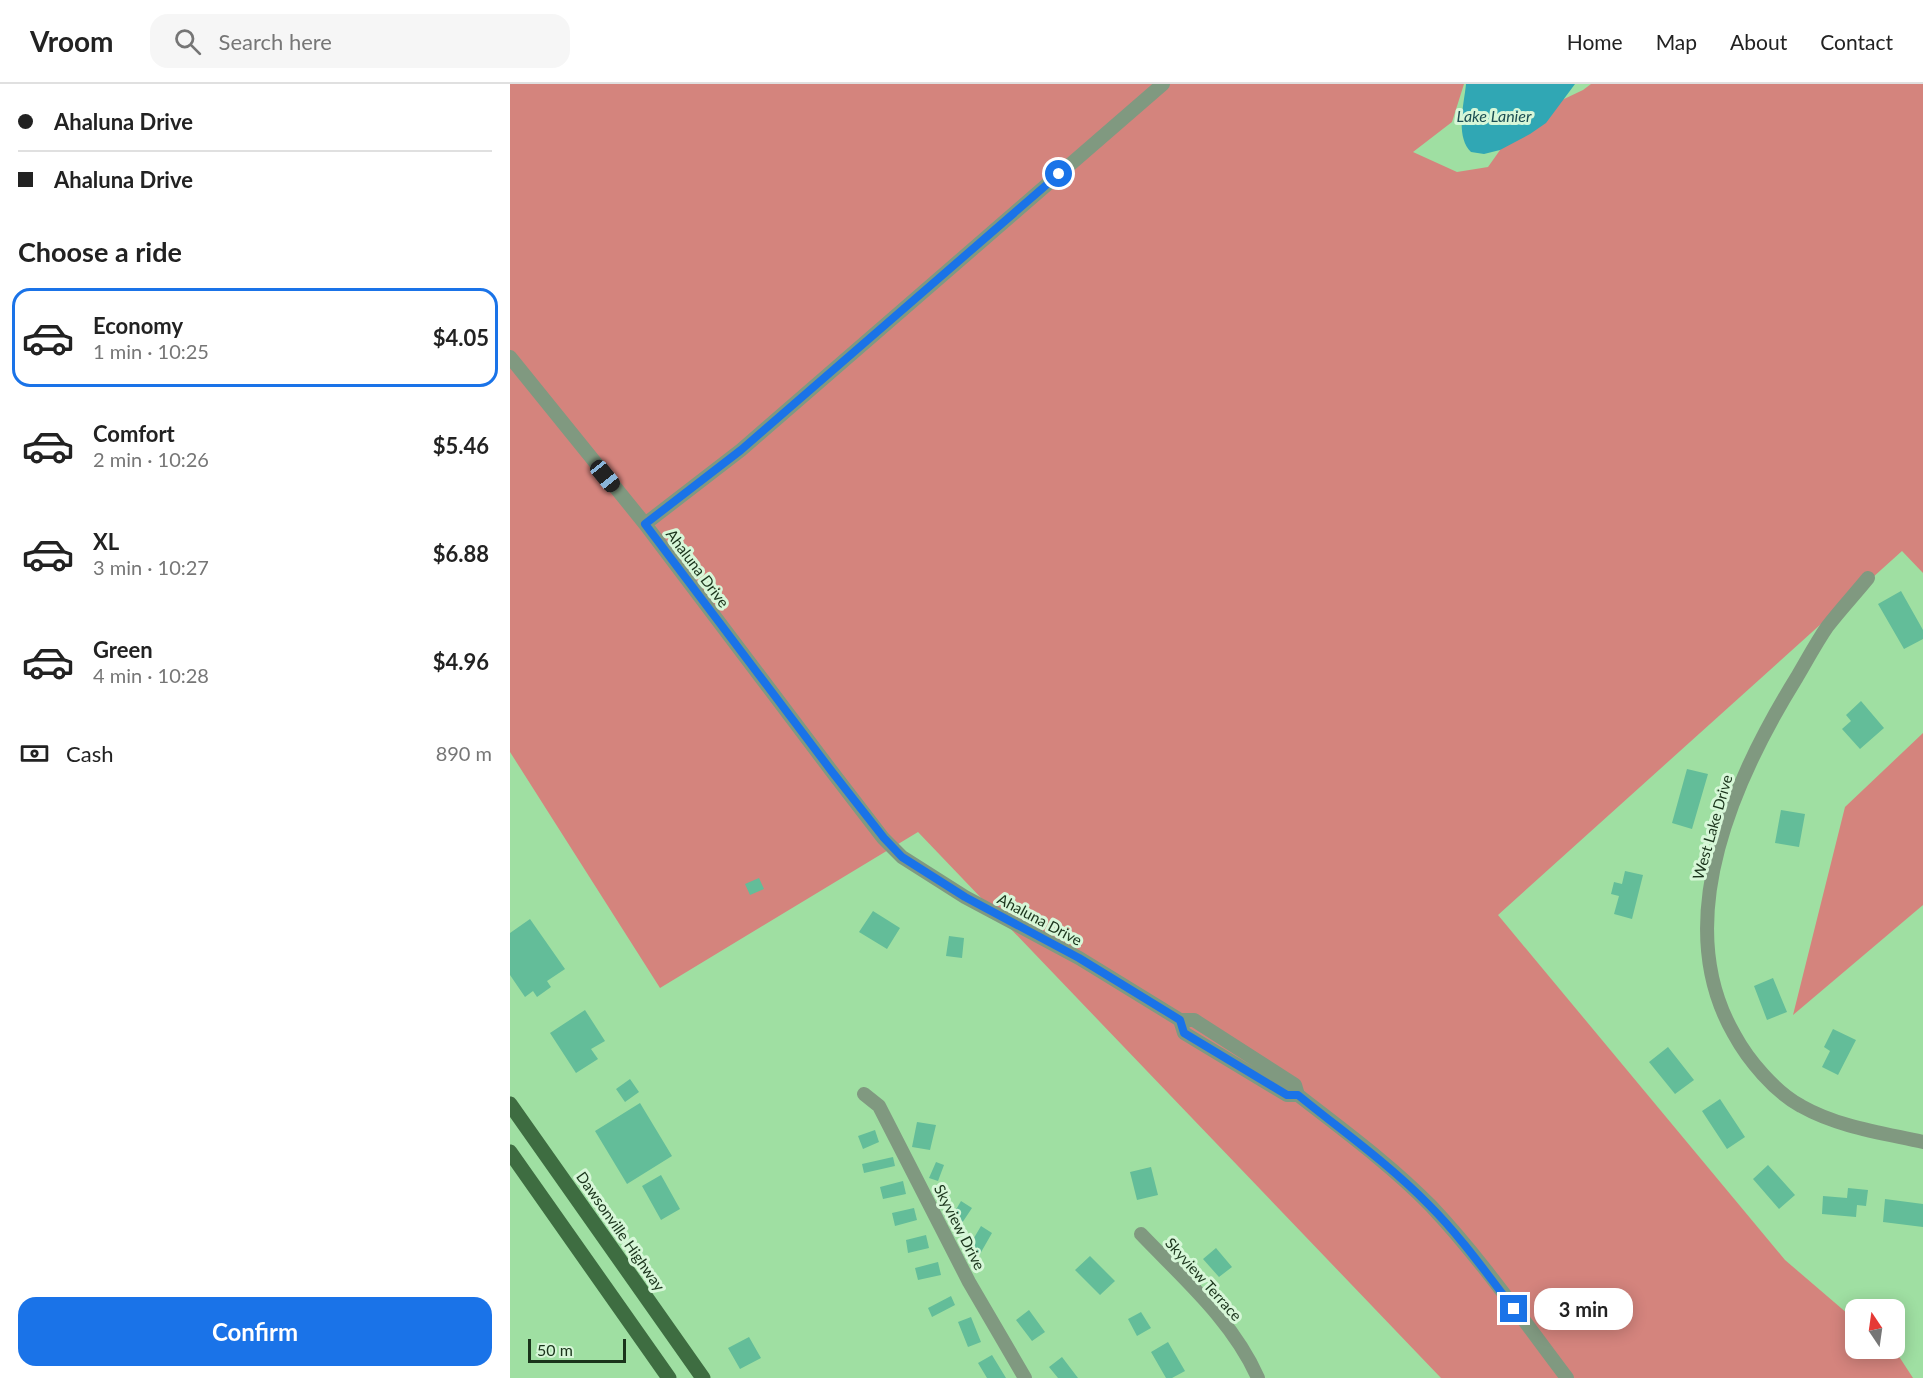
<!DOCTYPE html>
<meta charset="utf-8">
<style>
body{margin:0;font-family:Lato,sans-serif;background:#f6f6f6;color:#222;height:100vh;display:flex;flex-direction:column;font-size:22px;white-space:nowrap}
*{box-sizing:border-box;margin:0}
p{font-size:20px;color:#767676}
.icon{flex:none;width:33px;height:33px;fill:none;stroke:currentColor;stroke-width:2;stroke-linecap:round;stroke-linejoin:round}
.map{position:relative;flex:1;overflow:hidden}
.side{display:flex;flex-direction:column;background:#fff;width:510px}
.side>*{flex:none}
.banner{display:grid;align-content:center;height:132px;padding:0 18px;background:#fff}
.needle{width:39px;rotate:347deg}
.buttons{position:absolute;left:1335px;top:1215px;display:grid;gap:12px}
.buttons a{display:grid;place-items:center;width:60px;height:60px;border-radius:12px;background:#fff;box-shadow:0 3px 15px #0003;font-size:30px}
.scale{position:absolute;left:18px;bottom:15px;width:98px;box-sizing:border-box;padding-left:6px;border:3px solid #1a331b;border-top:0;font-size:16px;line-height:21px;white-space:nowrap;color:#1a331b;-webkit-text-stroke:4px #d7f7d8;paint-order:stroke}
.end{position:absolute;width:27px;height:27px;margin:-14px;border:8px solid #1a73e8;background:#fff;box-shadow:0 0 0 3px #fff}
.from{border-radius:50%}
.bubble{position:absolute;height:42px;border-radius:18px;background:#fff;box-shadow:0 3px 15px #0003;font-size:20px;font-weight:700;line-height:42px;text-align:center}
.car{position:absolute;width:18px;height:36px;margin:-18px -9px;border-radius:8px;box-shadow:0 0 4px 2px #0007;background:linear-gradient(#222 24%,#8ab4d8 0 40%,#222 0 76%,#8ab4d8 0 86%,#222 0)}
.banner b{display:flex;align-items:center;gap:21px;height:57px;font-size:22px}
.banner b+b{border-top:2px solid #e0e0e0}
.banner i{width:15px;height:15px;background:#222}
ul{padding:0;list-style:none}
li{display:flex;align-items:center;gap:18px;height:99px;margin:0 12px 9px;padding:0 6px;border:3px solid transparent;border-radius:18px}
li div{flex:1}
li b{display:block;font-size:22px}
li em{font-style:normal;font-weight:700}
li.active{border-color:#1a73e8}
li>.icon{width:54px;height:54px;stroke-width:1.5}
h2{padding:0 18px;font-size:27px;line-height:72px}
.pay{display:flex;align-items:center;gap:15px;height:66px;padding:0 18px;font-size:22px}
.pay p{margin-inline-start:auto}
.button{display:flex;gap:12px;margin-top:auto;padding:12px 18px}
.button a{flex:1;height:69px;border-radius:18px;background:#1a73e8;color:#fff;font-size:24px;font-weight:700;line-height:69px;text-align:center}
header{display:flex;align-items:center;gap:36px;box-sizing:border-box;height:84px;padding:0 30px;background:#fff;border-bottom:2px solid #e0e0e0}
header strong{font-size:28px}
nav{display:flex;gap:33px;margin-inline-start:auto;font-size:21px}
.search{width:420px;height:54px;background:#f6f6f6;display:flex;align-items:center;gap:15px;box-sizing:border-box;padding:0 21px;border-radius:18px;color:#767676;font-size:22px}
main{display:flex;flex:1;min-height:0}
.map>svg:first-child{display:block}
.green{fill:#d4847d}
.water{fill:#30a7b4}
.building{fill:#63bd99}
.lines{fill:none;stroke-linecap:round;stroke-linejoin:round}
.minor{stroke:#809980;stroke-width:14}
.primary{stroke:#3e6d41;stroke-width:15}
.route{stroke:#1a73e8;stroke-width:8}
.labels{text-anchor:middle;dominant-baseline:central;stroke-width:6;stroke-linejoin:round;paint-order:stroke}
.street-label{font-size:15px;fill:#1a331b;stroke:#d7f7d8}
.water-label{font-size:16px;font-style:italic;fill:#1c4e53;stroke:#d7f7d8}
</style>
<header>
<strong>Vroom</strong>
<div class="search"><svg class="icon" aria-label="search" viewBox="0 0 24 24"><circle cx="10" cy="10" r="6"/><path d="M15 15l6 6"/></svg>Search here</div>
<nav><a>Home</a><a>Map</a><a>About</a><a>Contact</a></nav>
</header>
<main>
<section class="side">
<div class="banner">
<b><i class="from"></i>Ahaluna Drive</b>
<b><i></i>Ahaluna Drive</b>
</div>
<h2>Choose a ride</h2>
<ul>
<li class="active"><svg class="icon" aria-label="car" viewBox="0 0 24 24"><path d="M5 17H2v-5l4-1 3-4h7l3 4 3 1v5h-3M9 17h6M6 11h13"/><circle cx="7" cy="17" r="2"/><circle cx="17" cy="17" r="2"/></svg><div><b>Economy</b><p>1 min · 10:25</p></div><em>$4.05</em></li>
<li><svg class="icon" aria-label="car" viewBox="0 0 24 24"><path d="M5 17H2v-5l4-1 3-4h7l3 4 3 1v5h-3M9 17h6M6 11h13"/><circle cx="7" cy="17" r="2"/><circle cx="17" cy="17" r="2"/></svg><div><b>Comfort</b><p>2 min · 10:26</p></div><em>$5.46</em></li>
<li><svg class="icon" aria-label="car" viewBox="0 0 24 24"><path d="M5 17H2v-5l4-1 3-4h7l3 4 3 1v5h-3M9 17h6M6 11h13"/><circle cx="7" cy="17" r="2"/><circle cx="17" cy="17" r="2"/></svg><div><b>XL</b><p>3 min · 10:27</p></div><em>$6.88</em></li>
<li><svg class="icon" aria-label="car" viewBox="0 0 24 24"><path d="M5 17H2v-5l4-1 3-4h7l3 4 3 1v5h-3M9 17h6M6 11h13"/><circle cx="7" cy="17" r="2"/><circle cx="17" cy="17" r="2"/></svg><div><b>Green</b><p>4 min · 10:28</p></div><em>$4.96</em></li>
</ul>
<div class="pay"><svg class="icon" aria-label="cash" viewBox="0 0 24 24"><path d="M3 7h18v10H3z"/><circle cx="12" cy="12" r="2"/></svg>Cash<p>890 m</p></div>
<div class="button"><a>Confirm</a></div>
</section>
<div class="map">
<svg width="1413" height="1294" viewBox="0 0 1413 1294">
<rect width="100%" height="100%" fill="#9fdfa2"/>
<path class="green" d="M0 0H954L942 38 903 68 947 88 978 83 1012 35 1073 6 1081 0H1413V489L1392 467 988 831 1275 1176 1345 1236 1346 1264 1379 1265 1390 1274 1403 1294H931L408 748 150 904 0 668Z
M1413 649V821L1283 931 1335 723Z"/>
<path class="water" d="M956 0H1065L1036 39 1020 50 990 66 974 70 961 68C945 52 954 21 956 0Z"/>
<path class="building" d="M1391 507 1413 546V555L1394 565 1368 520Z
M1351 617 1374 644 1350 665 1332 645 1341 637 1336 631Z
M1177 685 1198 690 1182 745 1162 739Z
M1271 726 1295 730 1289 763 1265 759Z
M1115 787 1133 791 1122 835 1104 830 1109 812 1101 810 1104 798 1112 800Z
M249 794 254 805 240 811 235 800Z
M363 827 390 844 377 865 349 848Z
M20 835 55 885 37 897 41 903 27 913 23 907 15 913 0 891V849Z
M439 852 454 854 452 874 436 872Z
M1263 894 1277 928 1257 936 1244 902Z
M75 926 95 957 81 965 88 975 66 989 40 949Z
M1323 945 1346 956 1328 991 1312 983 1320 967 1314 963Z
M1158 963 1184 996 1165 1010 1139 978Z
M120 995 129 1008 115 1018 106 1005Z
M1210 1015 1235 1053 1217 1065 1192 1027Z
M130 1019 162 1072 117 1100 85 1047Z
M407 1038 426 1041 420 1066 402 1063Z
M365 1046 369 1058 353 1065 348 1052Z
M383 1073 385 1082 354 1089 352 1080Z
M426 1078 434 1081 428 1097 419 1094Z
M1258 1081 1285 1111 1269 1125 1243 1095Z
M641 1083 648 1111 627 1116 620 1088Z
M151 1091 170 1125 151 1136 132 1102Z
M393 1097 396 1110 373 1115 370 1103Z
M1338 1104 1358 1106 1356 1122 1347 1121 1346 1133 1312 1130 1313 1112 1337 1114Z
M1375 1115 1413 1120V1143L1373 1138Z
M451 1117 462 1124 450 1142 440 1136Z
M404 1124 407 1136 385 1142 382 1129Z
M471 1142 482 1149 470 1170 458 1164Z
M416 1151 419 1164 398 1169 396 1156Z
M706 1164 722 1183 709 1193 693 1175Z
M580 1172 605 1197 590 1211 565 1186Z
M428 1178 431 1191 408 1196 405 1184Z
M441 1212 445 1221 422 1233 418 1224Z
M519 1226 535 1248 522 1257 506 1236Z
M631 1228 641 1244 627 1252 618 1235Z
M461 1233 471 1258 458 1263 448 1238Z
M239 1253 251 1274 230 1285 218 1264Z
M658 1258 675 1287 662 1294H656L641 1268Z
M482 1271 496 1294H477L468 1279Z
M552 1273 568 1294H548L539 1283Z"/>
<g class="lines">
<path class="minor" d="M0 273 135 440 323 689 373 754 392 773 455 813 569 874 670 936H684L785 1001 788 1011
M135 440 231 366 653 0
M1358 494C1345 510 1330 526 1317 543 1306 559 1297 576 1287 593 1225 693 1159 837 1224 950 1238 976 1265 1008 1291 1022 1328 1043 1373 1049 1413 1058
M670 936 674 949 777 1011H788C833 1046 881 1081 921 1122 971 1175 1013 1236 1057 1294
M354 1010 369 1022 459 1198 515 1294
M631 1150C673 1194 723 1237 748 1294"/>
<path class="primary" d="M0 1020 193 1294
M0 1068 159 1294"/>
</g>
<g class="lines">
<path class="route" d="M549 90 231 366 135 440 323 689 374 754 392 773 455 813 569 874 670 936 674 949 777 1011H788C832 1047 879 1080 919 1121 951 1153 977 1190 1004 1225"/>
</g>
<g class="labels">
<g class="street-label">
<text transform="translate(188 484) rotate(53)">Ahaluna Drive</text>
<text transform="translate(1202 743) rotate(-74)">West Lake Drive</text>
<text transform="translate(530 835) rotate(28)">Ahaluna Drive</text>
<text transform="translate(450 1143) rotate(63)">Skyview Drive</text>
<text transform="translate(111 1147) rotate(55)">Dawsonville Highway</text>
<text transform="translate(694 1195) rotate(48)">Skyview Terrace</text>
</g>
<g class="water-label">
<text x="984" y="31">Lake Lanier</text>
</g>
</g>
</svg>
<div class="buttons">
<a><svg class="needle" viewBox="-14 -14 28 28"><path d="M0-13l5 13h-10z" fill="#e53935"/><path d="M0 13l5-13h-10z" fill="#767676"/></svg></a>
</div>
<div class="scale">50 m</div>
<i class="end from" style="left:549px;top:90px"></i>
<i class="end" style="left:1004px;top:1225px"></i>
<div class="bubble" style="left:1024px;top:1204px;width:99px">3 min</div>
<i class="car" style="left:95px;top:392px;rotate:141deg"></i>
</div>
</main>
